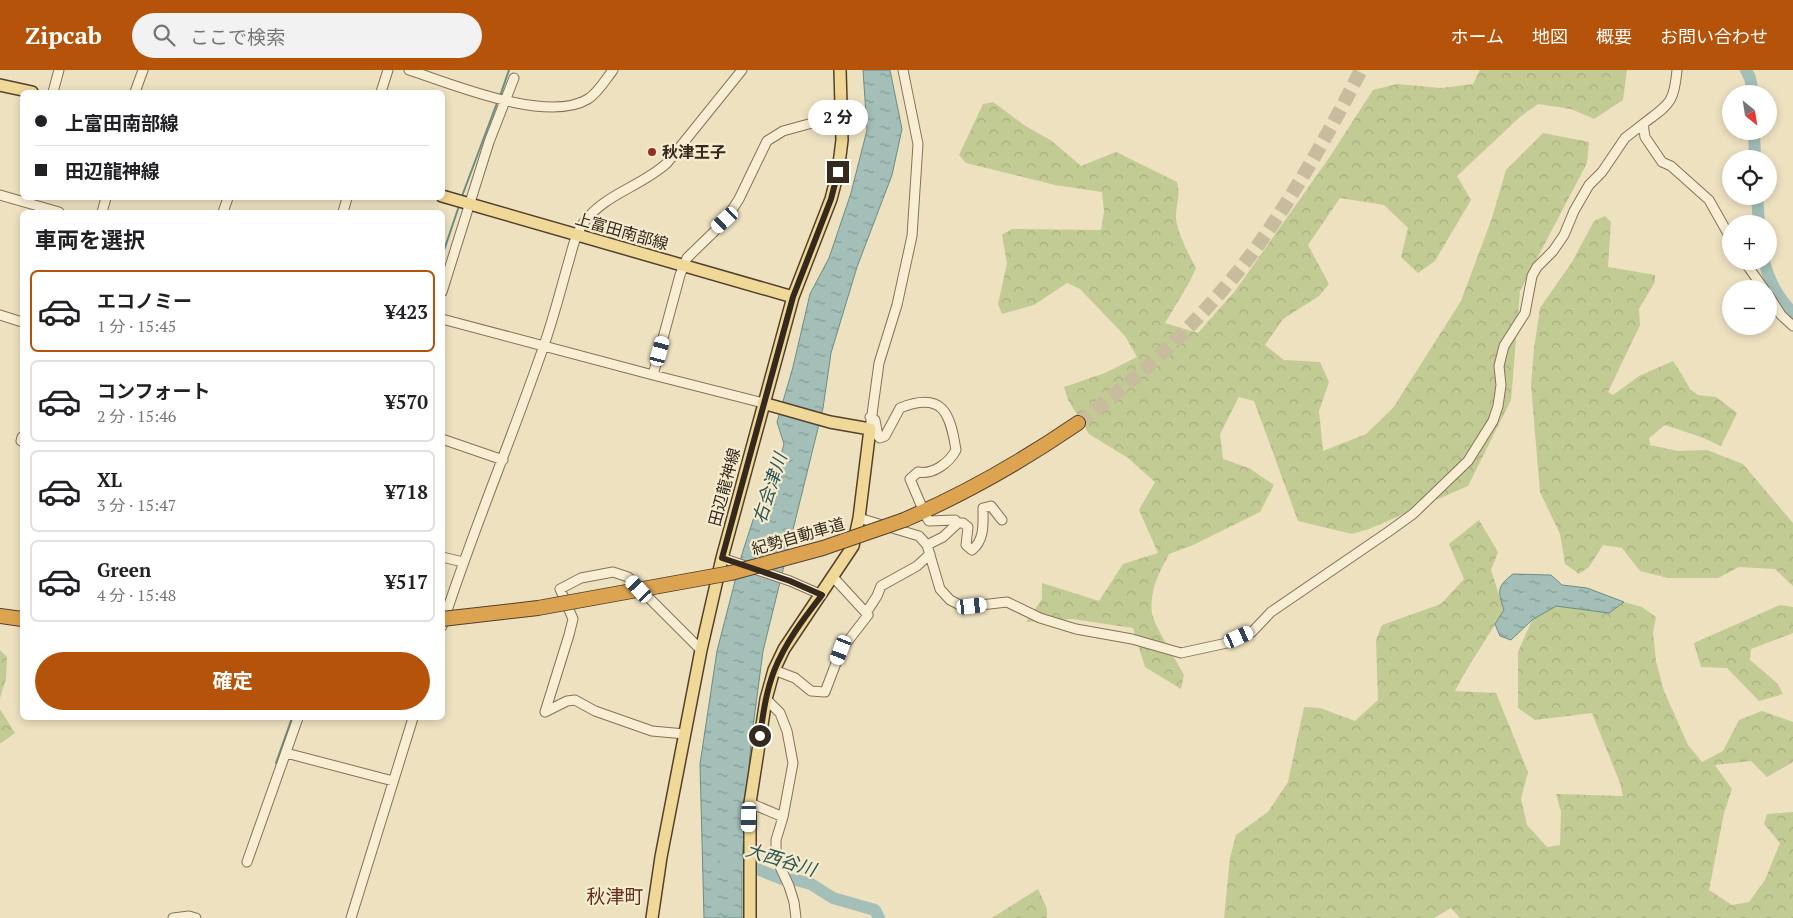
<!DOCTYPE html>
<html lang="ja">
<meta charset="utf-8">
<style>
body{margin:0;font-family:"PT Serif","Noto Sans JP",serif;background:#f2f2f2;color:#202124;height:100vh;display:flex;flex-direction:column;font-size:19px;white-space:nowrap}
*{box-sizing:border-box;margin:0}
p{font-size:16px;color:#757577}
.icon{flex:none;width:28px;height:28px;fill:none;stroke:currentColor;stroke-width:2;stroke-linecap:round;stroke-linejoin:round}
.map{position:relative;flex:1;overflow:hidden}
.side{position:absolute;left:20px;top:140px;width:425px;height:510px;display:flex;flex-direction:column;background:#fff;border-radius:8px;box-shadow:0 2px 8px #0003}
.side>*{flex:none}
.top-card{position:absolute;left:20px;top:20px;width:425px;height:110px;border-radius:8px;box-shadow:0 2px 8px #0003;display:grid;align-content:center;height:110px;padding:0 15px;background:#fff}
.needle{width:32px;rotate:150deg}
.controls{position:absolute;left:1722px;top:15px;display:grid;gap:10px}
.controls a{display:grid;place-items:center;width:55px;height:55px;border-radius:50%;background:#fff;box-shadow:0 2px 8px #0003;font-size:25px}
.end{position:absolute;width:22px;height:22px;margin:-11px;border:6px solid #35291d;background:#fff;box-shadow:0 0 0 2px #fff}
.from{border-radius:50%}
.bubble{position:absolute;height:35px;border-radius:18px;background:#fff;box-shadow:0 2px 8px #0003;font-size:16px;font-weight:700;line-height:35px;text-align:center}
.car{position:absolute;width:15px;height:30px;margin:-15px -8px;border-radius:6px;box-shadow:0 0 4px 1px #0007;background:linear-gradient(#fff 24%,#345 0 40%,#fff 0 76%,#345 0 86%,#fff 0)}
.top-card b{display:flex;align-items:center;gap:18px;height:48px;font-size:19px}
.top-card b+b{border-top:1px solid #e0e0e0}
.top-card i{width:12px;height:12px;background:#202124}
ul{padding:0;list-style:none}
li{display:flex;align-items:center;gap:15px;height:82px;margin:0 10px 8px;padding:0 5px;border:2px solid #e0e0e0;border-radius:8px}
li div{flex:1}
li b{display:block;font-size:19px}
li em{font-style:normal;font-weight:700}
li.active{border-color:#b45309}
li>.icon{width:45px;height:45px;stroke-width:1.5}
h2{padding:0 15px;font-size:22px;line-height:60px}
.button{display:flex;gap:10px;margin-top:auto;padding:10px 15px}
.button a{flex:1;height:58px;border-radius:30px;background:#b45309;color:#fff;font-size:20px;font-weight:700;line-height:58px;text-align:center}
header{display:flex;align-items:center;gap:30px;box-sizing:border-box;height:70px;padding:0 25px;background:#b45309;color:#fff}
header strong{font-size:24px}
nav{display:flex;gap:28px;margin-inline-start:auto;font-size:18px}
.search{width:350px;height:45px;background:#f2f2f2;display:flex;align-items:center;gap:12px;box-sizing:border-box;padding:0 18px;border-radius:28px;color:#757577;font-size:19px}
.map>svg:first-child{display:block}
.forest{fill:url(#forest-crowns)}
.water{fill:url(#water-ripples);stroke:#6a8d85}
.lines{fill:none;stroke-linecap:round;stroke-linejoin:round}
.stream{stroke:#6a8d85;stroke-width:2}
.river{stroke:#a3bfb8;stroke-width:12}
.highway-tunnel{stroke:#c8bc9f;stroke-width:14;stroke-dasharray:14 7;stroke-linecap:butt}
.minor-casing{stroke:#867258;stroke-width:11}
.major-casing{stroke:#53402d;stroke-width:14}
.highway-casing{stroke:#53402d;stroke-width:16}
.minor{stroke:#f8eed3;stroke-width:9}
.major{stroke:#f0d898;stroke-width:11}
.highway{stroke:#dca451;stroke-width:14}
.highway-bridge-casing{stroke:#53402d;stroke-width:16;stroke-linecap:butt}
.highway-bridge{stroke:#dca451;stroke-width:14}
.route{stroke:#35291d;stroke-width:6}
.poi-dot{fill:#942c29;stroke:#f5ebcf;stroke-width:2}
.labels{text-anchor:middle;dominant-baseline:central;stroke-width:4.5;stroke-linejoin:round;paint-order:stroke}
.poi-label{font-size:16px;font-weight:bold;fill:#35291d;stroke:#f5ebcf;text-anchor:start}
.street-label{font-size:16px;fill:#35291d;stroke:#f5ebcf}
.water-label{font-size:18px;font-style:italic;fill:#2c5554;stroke:#f5ebcf}
.quarter-label{font-size:19px;fill:#612d1d;stroke:#f5ebcf}
</style>
<header>
<strong>Zipcab</strong>
<div class="search"><svg class="icon" aria-label="search" viewBox="0 0 24 24"><circle cx="10" cy="10" r="6"/><path d="M15 15l6 6"/></svg>ここで検索</div>
<nav><a>ホーム</a><a>地図</a><a>概要</a><a>お問い合わせ</a></nav>
</header>
<div class="map">
<svg width="1793" height="848" viewBox="0 0 1793 848">
<defs>
<pattern id="forest-crowns" width="20" height="18" patternUnits="userSpaceOnUse" patternTransform="scale(1.25)"><rect width="20" height="18" fill="#c2cb94"/><path d="M2 6a3 3 0 1 1 6 0M12 15a3 3 0 1 1 6 0" fill="none" stroke="#a7ae7f"/></pattern>
<pattern id="water-ripples" width="26" height="14" patternUnits="userSpaceOnUse" patternTransform="scale(1.25)"><rect width="26" height="14" fill="#a3bfb8"/><path d="M2 4q2-2 4 0t4 0M15 11q2-2 4 0t4 0" fill="none" stroke="#869b95"/></pattern>
</defs>
<rect width="100%" height="100%" fill="#ede1c0"/>
<path class="forest" d="M1480 0H1627L1623 30 1594 49 1571 39 1538 34 1520 47 1457 106 1471 130 1435 191 1418 203 1401 187 1408 158 1384 135 1340 128 1308 175 1329 214 1319 226 1283 249 1265 275 1284 290 1320 292 1329 312 1319 341 1323 381 1366 364 1393 338 1461 231 1492 148 1506 100 1543 63 1589 72 1587 93 1520 221 1511 330 1468 416 1369 459 1352 464 1298 451 1254 331 1239 327 1220 364 1223 389 1249 398 1274 415 1260 442 1193 475 1169 484C1159 503 1149 521 1152 543 1153 554 1178 593 1184 605L1181 619 1145 597 1133 558 1072 549 1026 552 1042 529V513L1099 531 1123 494 1158 483 1139 440 1155 412 1128 388 1089 364 1068 330 1064 317 1105 303 1137 287 1125 266 1080 219 1067 213 1034 235 1002 244 998 234 1007 193 1002 165 1012 159 1101 160 1104 141 1102 122 1055 115 966 93 959 85 983 34 993 32 1024 55 1052 71 1081 96 1116 82 1177 112C1181 126 1176 133 1176 147 1176 160 1189 185 1196 198L1189 213 1165 253 1198 263 1235 221 1329 88 1373 20 1397 14 1441 18 1473 14Z
M1605 146 1611 152 1608 197 1655 205V212L1639 239 1640 255 1608 322 1613 325 1639 306 1673 291 1681 303 1690 319 1698 325 1716 327 1737 343 1721 376 1701 367 1665 355 1649 368 1650 375 1678 381 1707 380 1743 394 1793 453V516L1775 499 1739 497 1718 508H1668L1640 501 1622 478 1603 475 1589 497 1579 504 1565 494 1560 464 1540 422 1531 315 1534 279 1540 238 1572 192 1594 151Z
M1479 450 1498 482 1491 500 1504 540C1488 567 1469 593 1455 621L1496 623 1528 702 1521 729 1527 755 1547 777 1560 775 1561 742 1556 724 1623 726 1620 713 1592 643 1535 650 1518 638V582L1532 550 1556 536 1609 543 1624 532 1642 537 1656 547 1653 562 1656 591 1664 621 1688 675 1702 692 1723 681 1739 650 1762 641 1793 652V692L1767 707 1751 691 1715 695 1732 719 1724 743 1709 820 1732 835 1749 832 1765 810 1780 773 1764 754 1767 744 1793 742V848H1460L1451 838 1434 848H1224L1230 788 1236 765 1268 742 1288 712 1304 637 1320 638 1355 651 1378 630 1376 570 1382 555 1441 534 1464 509 1449 474Z
M1780 535 1793 537V563L1751 579 1750 590 1777 613 1783 624 1759 631 1727 598 1701 597 1694 573Z
M0 580 7 587 6 609 0 628Z
M0 639 15 663 1 673H0Z
M1038 819 1047 839V848H992Z"/>
<path class="water" d="M863 0H890L902 59 892 105 857 197 831 283 823 338 763 581 751 672 742 790V848H704L700 694 717 581 742 484 755 444 774 410 784 374 777 352 793 297 810 224 829 188 851 123 867 60Z
M1513 504 1551 505 1562 515 1587 518 1624 532 1609 543 1556 536 1532 550 1511 570 1500 566 1495 554 1504 540C1498 521 1496 517 1513 504Z"/>
<g class="lines">
<path class="stream" d="M500 26 509 0
M462 126 497 33
M442 186 459 136
M276 693 292 648"/>
<path class="river" d="M1746 0 1750 8 1753 24
M1754 61 1755 89
M1757 126 1759 154
M1764 191C1769 212 1778 228 1793 243
M726 790 757 799 782 809 796 810 811 814 833 828 875 840 879 848"/>
<path class="highway-tunnel" d="M1078 353C1096 339 1114 325 1132 310 1184 266 1234 212 1272 155 1305 106 1334 53 1361 0"/>
<defs>
<path id="minor" d="M409 0C452 14 547 54 588 29 598 23 606 9 613 0
M1677 0C1674 34 1669 34 1643 54L1645 67 1662 92 1671 96 1709 130 1731 169
M53 22 59 0
M135 22 143 0
M381 22 388 0
M0 125 59 142
M102 142 106 128
M223 142 228 128
M343 142 347 128
M1744 191 1764 219
M442 222 489 72 514 8
M1769 226 1781 245 1793 256
M0 245 22 252
M442 249 653 305 763 333
M653 305 680 205 687 188 725 151 739 129 767 71 783 61 816 52 842 41
M870 347 875 350 878 366 880 368 885 366 900 338C943 321 950 343 956 380 949 393 933 405 918 402L910 409 921 435
M870 359 879 293 897 235 912 166 918 74 903 0
M442 369 503 390
M21 371 22 367
M859 448 919 466 927 475 940 519 950 530 960 535 972 536 1007 532 1040 548 1076 559 1132 569 1181 583 1227 573 1252 562 1271 542 1388 462 1413 444 1468 391 1493 351 1498 336 1501 315 1499 296 1504 276 1525 243 1532 206 1537 197 1553 181 1564 165 1574 141 1589 115 1602 102 1625 68 1643 54
M927 448 929 451 955 450 958 453
M927 475 943 467 958 453H963L968 457 966 475 972 480C985 470 983 453 983 438L991 436 1002 450
M442 487 463 492
M722 488 790 511 822 525
M866 543 877 526 881 516 917 496 930 484
M442 556C472 462 511 371 543 278 553 250 560 222 568 194 572 181 574 167 582 155 603 124 641 117 667 93L742 0
M774 600 795 608 811 621 825 622 841 580 868 545 833 507
M766 629 780 643 787 661 793 693 783 747 776 770V788L789 816 794 832 796 848
M545 642 569 565 573 549 560 519 581 508 613 502 628 507 701 580
M545 642 567 631 575 630 595 641 652 661 685 664
M286 683 393 711
M750 733 783 747
M247 792 298 648
M173 848 189 846 196 848
M351 848 413 648"/>
<path id="major" d="M0 15 32 22
M442 126 793 227
M652 848 661 787 701 580 722 488 793 227 831 129 838 102 842 70 840 0
M750 848V733L766 629 774 600 784 579 853 476 859 448 870 359 830 352 763 333"/>
<path id="highway" d="M904 450C967 423 1021 392 1078 353
M0 546 22 549"/>
</defs>
<use href="#minor" class="minor-casing"/>
<use href="#major" class="major-casing"/>
<use href="#highway" class="highway-casing"/>
<use href="#minor" class="minor"/>
<use href="#major" class="major"/>
<use href="#highway" class="highway"/>
<defs>
<path id="highway-bridge" d="M442 549 538 538 731 503 823 478 904 450"/>
</defs>
<use href="#highway-bridge" class="highway-bridge-casing"/>
<use href="#highway-bridge" class="highway-bridge"/>
</g>
<g class="lines">
<path class="route" d="M760 666C763 644 766 622 774 601 785 573 804 548 822 525L790 511 722 488 793 227 831 129 838 102"/>
</g>
<circle class="poi-dot" cx="652" cy="82" r="5"/>
<g class="labels">
<g class="poi-label">
<text x="662" y="82">秋津王子</text>
</g>
<g class="street-label">
<text transform="translate(622 161) rotate(16)">上富田南部線</text>
<text transform="translate(724 417) rotate(-75)">田辺龍神線</text>
<text transform="translate(798 466) rotate(-16)">紀勢自動車道</text>
</g>
<g class="water-label">
<text transform="translate(769 418) rotate(-72)">右会津川</text>
<text transform="translate(781 789) rotate(17)">大西谷川</text>
</g>
<g class="quarter-label">
<text x="615" y="825">秋津町</text>
</g>
</g>
</svg>
<div class="controls">
<a><svg class="needle" viewBox="-14 -14 28 28"><path d="M0-13l5 13h-10z" fill="#e53935"/><path d="M0 13l5-13h-10z" fill="#757577"/></svg></a>
<a><svg class="icon" aria-label="locate" viewBox="0 0 24 24"><circle cx="12" cy="12" r="6"/><path d="M12 2v4M12 18v4M2 12h4M18 12h4"/></svg></a>
<a>+</a>
<a>−</a>
</div>
<i class="end from" style="left:760px;top:666px"></i>
<i class="end" style="left:838px;top:102px"></i>
<div class="bubble" style="left:808px;top:30px;width:60px">2 分</div>
<i class="car" style="left:725px;top:150px;rotate:227deg"></i>
<i class="car" style="left:660px;top:281px;rotate:15deg"></i>
<i class="car" style="left:639px;top:519px;rotate:317deg"></i>
<i class="car" style="left:972px;top:536px;rotate:84deg"></i>
<i class="car" style="left:1239px;top:567px;rotate:66deg"></i>
<i class="car" style="left:841px;top:580px;rotate:201deg"></i>
<i class="car" style="left:749px;top:747px;rotate:182deg"></i>
<div class="top-card">
<b><i class="from"></i>上富田南部線</b>
<b><i></i>田辺龍神線</b>
</div>
<section class="side">
<h2>車両を選択</h2>
<ul>
<li class="active"><svg class="icon" aria-label="car" viewBox="0 0 24 24"><path d="M5 17H2v-5l4-1 3-4h7l3 4 3 1v5h-3M9 17h6M6 11h13"/><circle cx="7" cy="17" r="2"/><circle cx="17" cy="17" r="2"/></svg><div><b>エコノミー</b><p>1 分 · 15:45</p></div><em>¥423</em></li>
<li><svg class="icon" aria-label="car" viewBox="0 0 24 24"><path d="M5 17H2v-5l4-1 3-4h7l3 4 3 1v5h-3M9 17h6M6 11h13"/><circle cx="7" cy="17" r="2"/><circle cx="17" cy="17" r="2"/></svg><div><b>コンフォート</b><p>2 分 · 15:46</p></div><em>¥570</em></li>
<li><svg class="icon" aria-label="car" viewBox="0 0 24 24"><path d="M5 17H2v-5l4-1 3-4h7l3 4 3 1v5h-3M9 17h6M6 11h13"/><circle cx="7" cy="17" r="2"/><circle cx="17" cy="17" r="2"/></svg><div><b>XL</b><p>3 分 · 15:47</p></div><em>¥718</em></li>
<li><svg class="icon" aria-label="car" viewBox="0 0 24 24"><path d="M5 17H2v-5l4-1 3-4h7l3 4 3 1v5h-3M9 17h6M6 11h13"/><circle cx="7" cy="17" r="2"/><circle cx="17" cy="17" r="2"/></svg><div><b>Green</b><p>4 分 · 15:48</p></div><em>¥517</em></li>
</ul>
<div class="button"><a>確定</a></div>
</section>
</div>
